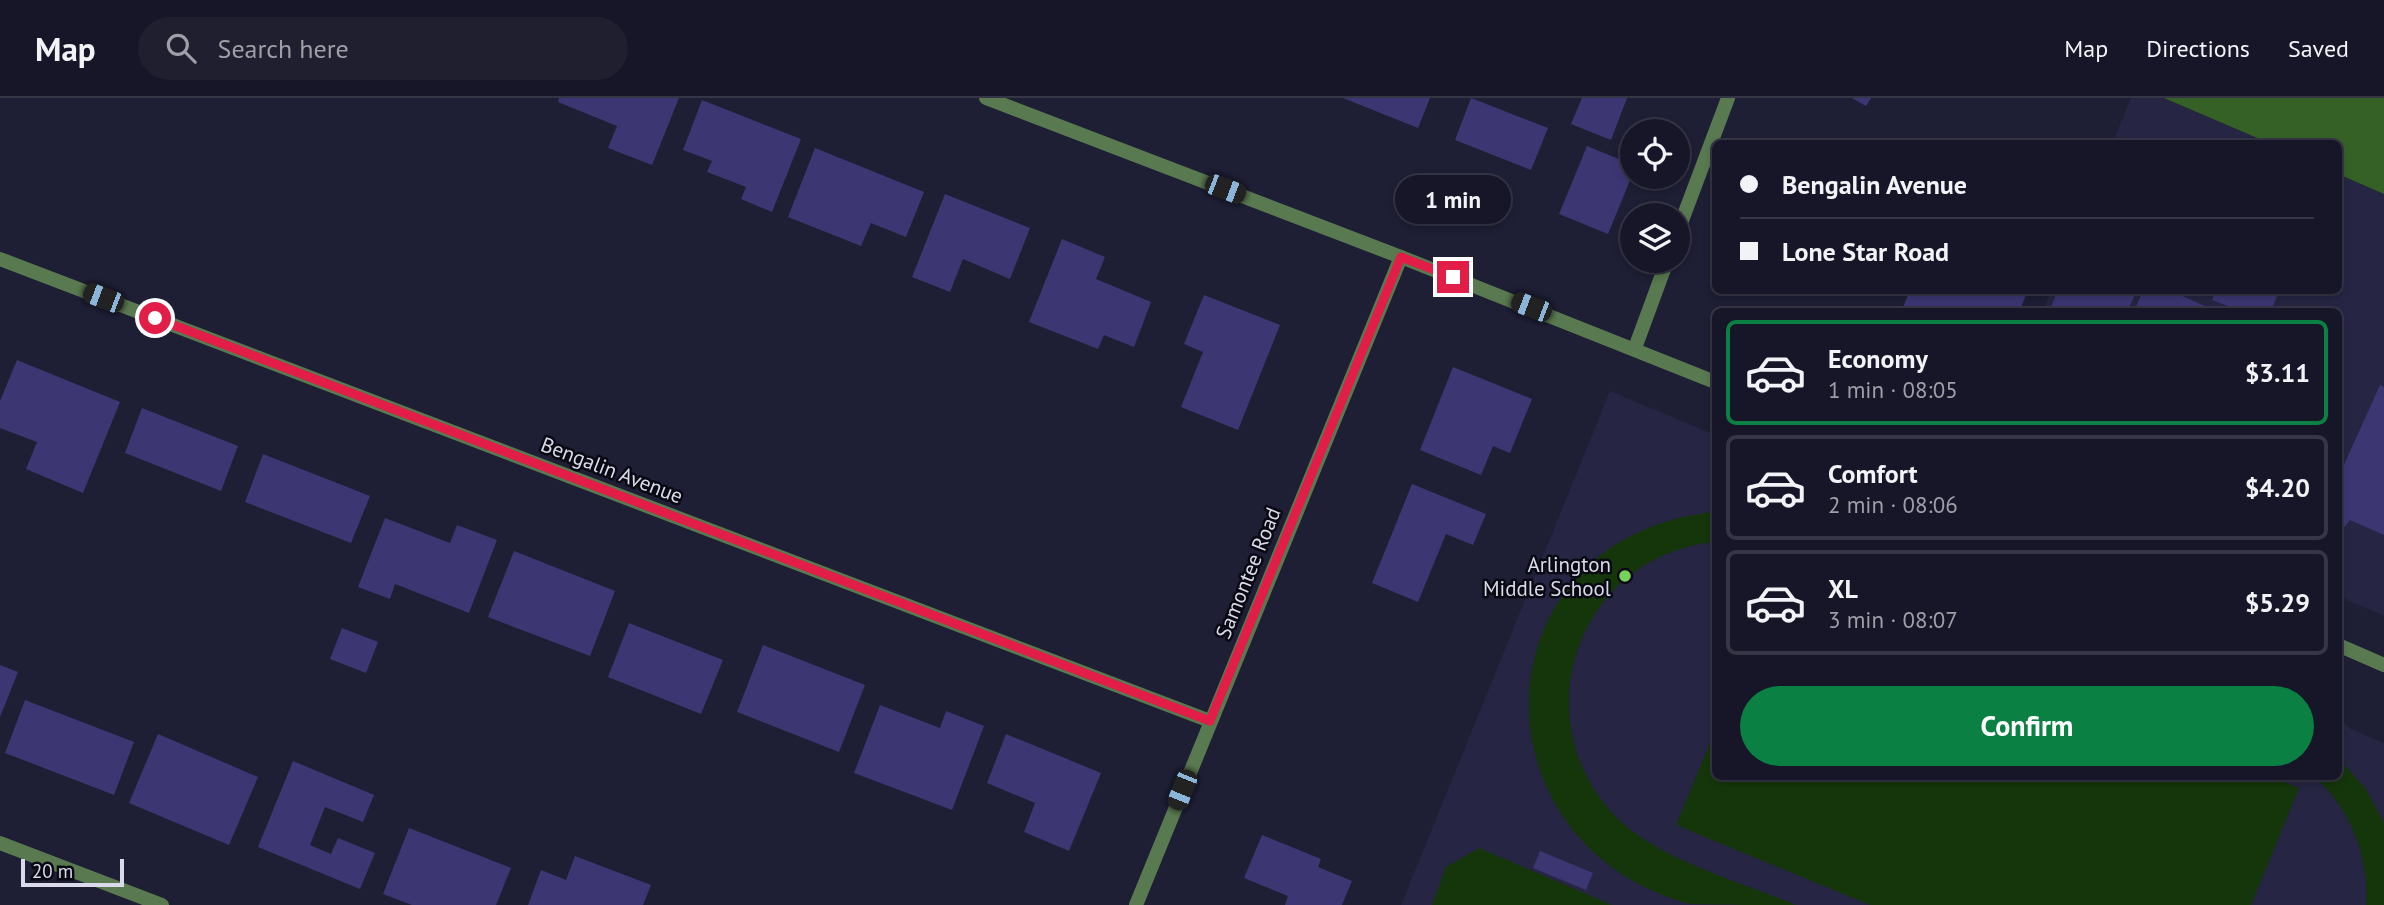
<!DOCTYPE html>
<meta charset="utf-8">
<style>
body{margin:0;font-family:"PT Sans",sans-serif;background:#1f1f30;color:#f1f3f6;height:100vh;display:flex;flex-direction:column;font-size:26px;white-space:nowrap}
*{box-sizing:border-box;margin:0}
p{font-size:23px;color:#9e9fa8}
.icon{flex:none;width:38px;height:38px;fill:none;stroke:currentColor;stroke-width:2;stroke-linecap:round;stroke-linejoin:round}
.map{position:relative;flex:1;overflow:hidden}
.sheet{position:absolute;left:1712px;top:210px;width:630px;height:472px;display:flex;flex-direction:column;background:#161628;border-radius:10px;box-shadow:0 4px 10px #0003,0 0 0 2px #353545}
.sheet>*{flex:none}
.banner{position:absolute;left:1712px;top:42px;width:630px;height:154px;border-radius:10px;box-shadow:0 4px 10px #0003,0 0 0 2px #353545;display:grid;align-content:center;height:154px;padding:0 28px;background:#161628}
.controls{position:absolute;left:1620px;top:21px;display:grid;gap:14px}
.controls a{display:grid;place-items:center;width:70px;height:70px;border-radius:50%;background:#161628;box-shadow:0 4px 10px #0003,0 0 0 2px #353545;font-size:35px}
.scale{position:absolute;left:21px;bottom:18px;width:103px;box-sizing:border-box;padding-left:7px;border:4px solid #dadaea;border-top:0;font-size:19px;line-height:24px;white-space:nowrap;color:#dadaea;-webkit-text-stroke:5px #090913;paint-order:stroke}
.end{position:absolute;width:32px;height:32px;margin:-16px;border:9px solid #e11d48;background:#fff;box-shadow:0 0 0 4px #fff}
.from{border-radius:50%}
.bubble{position:absolute;height:49px;border-radius:24px;background:#161628;box-shadow:0 4px 10px #0003,0 0 0 2px #353545;font-size:23px;font-weight:600;line-height:49px;text-align:center}
.car{position:absolute;width:21px;height:42px;margin:-21px -10px;border-radius:9px;box-shadow:0 0 5px 2px #0007;background:linear-gradient(#222 24%,#8ab4d8 0 40%,#222 0 76%,#8ab4d8 0 86%,#222 0)}
.banner b{display:flex;align-items:center;gap:24px;height:66px;font-size:26px}
.banner b+b{border-top:2px solid #353545}
.banner i{width:18px;height:18px;background:#f1f3f6}
ul{padding:12px 0 0;list-style:none}
li{display:flex;align-items:center;gap:21px;height:105px;margin:0 14px 10px;padding:0 14px;border:4px solid #353545;border-radius:10px}
li div{flex:1}
li b{display:block;font-size:26px}
li em{font-style:normal;font-weight:600}
li.active{border-color:#0b8043}
li>.icon{width:63px;height:63px;stroke-width:1.5}
.primary-button{display:flex;gap:14px;margin-top:auto;padding:14px 28px}
.primary-button a{flex:1;height:80px;border-radius:42px;background:#0b8043;color:#fff;font-size:28px;font-weight:600;line-height:80px;text-align:center}
header{display:flex;align-items:center;gap:42px;box-sizing:border-box;height:98px;padding:0 35px;background:#161628;border-bottom:2px solid #353545}
header strong{font-size:33px}
nav{display:flex;gap:38px;margin-inline-start:auto;font-size:24px}
.search{width:490px;height:63px;background:#1f1f30;display:flex;align-items:center;gap:18px;box-sizing:border-box;padding:0 24px;border-radius:38px;color:#9e9fa8;font-size:26px}
.map>svg:first-child{display:block}
.built{fill:#262543}
.green{fill:#15360a}
.forest{fill:#356127}
.building{fill:#3c3773}
.lines{fill:none;stroke-linecap:round;stroke-linejoin:round}
.minor{stroke:#597950;stroke-width:14}
.tertiary{stroke:#597950;stroke-width:14}
.route{stroke:#e11d48;stroke-width:9}
.poi-dot{fill:#76d25a;stroke:#090913;stroke-width:2.5}
.labels{text-anchor:middle;dominant-baseline:central;stroke-width:5;stroke-linejoin:round;paint-order:stroke}
.street-label{font-size:21px;fill:#dadaea;stroke:#090913}
.poi-label{font-size:21px;fill:#dadaea;stroke:#090913;text-anchor:end}
</style>
<header>
<strong>Map</strong>
<div class="search"><svg class="icon" aria-label="search" viewBox="0 0 24 24"><circle cx="10" cy="10" r="6"/><path d="M15 15l6 6"/></svg>Search here</div>
<nav><a>Map</a><a>Directions</a><a>Saved</a></nav>
</header>
<div class="map">
<svg width="2384" height="807" viewBox="0 0 2384 807">
<rect width="100%" height="100%" fill="#1e1e35"/>
<path class="built" d="M2131 0H2164L2269 45 2112 46Z
M2338 76 2384 96V518L2338 498V214H2042L2051 193 2338 192Z
M1610 293 1715 337V679H2338V619L2351 631 2384 645V807H1401Z"/>
<path class="green" d="M1715 414V444C1578 457 1521 621 1616 719 1655 760 1743 785 1796 807 1771 807 1712 807 1690 806 1465 745 1478 437 1715 414Z
M1715 633V679H2272L2299 690 2251 807H1870L1676 727Z
M2338 660 2366 691 2384 725V807H2366C2370 762 2350 708 2314 679H2338Z
M1479 750 1612 807H1432L1446 769Z"/>
<path class="forest" d="M2164 0H2384V96L2338 76V46L2269 45Z"/>
<path class="building" d="M559 0H679L652 67 608 50 617 28 558 4Z
M1343 0H1430L1418 30Z
M1471 0 1548 30 1531 72 1455 42Z
M1582 0H1627L1611 42 1571 26Z
M1852 0H1871L1866 8Z
M702 2 801 41 772 114 741 101 746 89 707 74 712 63 683 52Z
M1587 48 1633 67V75L1608 136 1559 116Z
M815 50 924 94 906 139 871 125 861 148 788 119Z
M945 96 1030 130 1010 181 963 161 950 194 912 179Z
M1062 141 1105 159 1096 181 1151 204 1134 249 1104 237 1098 251 1029 224Z
M1910 192H2028L2019 214H1901Z
M2058 192H2137L2127 214H2049Z
M2143 192H2169L2218 214H2134Z
M2216 192H2279L2271 214H2243L2212 202Z
M1204 197 1280 227 1238 332 1181 309 1203 254 1184 246Z
M17 262 120 304 83 395 26 371 37 344 0 330V303Z
M1453 269 1532 301 1510 355 1493 348 1481 377 1420 352Z
M2380 287 2384 289V437L2350 422 2343 431 2338 428V380Z
M142 310 238 348 221 393 125 355Z
M263 356 370 398 351 445 245 404Z
M1412 386 1486 416 1473 447 1446 436 1418 504 1372 485Z
M385 420 450 445 457 427 497 442 469 515 395 486 390 501 358 489Z
M514 453 615 493 590 558 488 519Z
M629 525 723 562 701 616 608 579Z
M342 530 378 544 366 575 330 561Z
M763 547 865 587 839 654 737 614Z
M0 567 18 574 0 619Z
M25 602 134 644 114 697 5 655Z
M880 607 940 630 946 613 984 628 952 712 854 675Z
M158 636 258 679 229 747 129 705Z
M1006 636 1101 675 1069 753 1024 734 1035 705 987 685Z
M293 663 374 697 363 724 325 709 310 747 331 756 338 740 375 755 360 791 258 749Z
M409 730 511 770 496 807H412L383 796Z
M1262 737 1321 761 1318 769 1352 783 1342 807H1285L1288 798 1244 780Z
M1540 753 1593 775 1586 792 1533 770Z
M575 758 651 787 643 807H528L541 772 566 782Z"/>
<g class="lines">
<path class="minor" d="M1678 133 1728 0
M0 161 1210 623
M1635 250 1667 163
M0 745 162 807
M1136 807 1401 159"/>
<path class="tertiary" d="M986 0 1401 159 1715 284
M2338 547 2384 567"/>
</g>
<g class="lines">
<path class="route" d="M155 220 1210 623 1401 159 1453 179"/>
</g>
<circle class="poi-dot" cx="1625" cy="478" r="7"/>
<g class="labels">
<g class="street-label">
<text transform="translate(612 372) rotate(21)">Bengalin Avenue</text>
<text transform="translate(1248 475) rotate(-68)">Samontee Road</text>
</g>
<g class="poi-label">
<text x="1611" y="466">Arlington<tspan x="1611" dy="24">Middle School</tspan></text>
</g>
</g>
</svg>
<div class="controls">
<a><svg class="icon" aria-label="locate" viewBox="0 0 24 24"><circle cx="12" cy="12" r="6"/><path d="M12 2v4M12 18v4M2 12h4M18 12h4"/></svg></a>
<a><svg class="icon" aria-label="layers" viewBox="0 0 24 24"><path d="M12 4l9 5-9 5-9-5zM3 14l9 5 9-5"/></svg></a>
</div>
<div class="scale">20 m</div>
<i class="end from" style="left:155px;top:220px"></i>
<i class="end" style="left:1453px;top:179px"></i>
<div class="bubble" style="left:1395px;top:77px;width:116px">1 min</div>
<i class="car" style="left:1225px;top:91px;rotate:111deg"></i>
<i class="car" style="left:103px;top:200px;rotate:291deg"></i>
<i class="car" style="left:1531px;top:209px;rotate:291deg"></i>
<i class="car" style="left:1182px;top:692px;rotate:202deg"></i>
<div class="banner">
<b><i class="from"></i>Bengalin Avenue</b>
<b><i></i>Lone Star Road</b>
</div>
<section class="sheet">
<ul>
<li class="active"><svg class="icon" aria-label="car" viewBox="0 0 24 24"><path d="M5 17H2v-5l4-1 3-4h7l3 4 3 1v5h-3M9 17h6M6 11h13"/><circle cx="7" cy="17" r="2"/><circle cx="17" cy="17" r="2"/></svg><div><b>Economy</b><p>1 min · 08:05</p></div><em>$3.11</em></li>
<li><svg class="icon" aria-label="car" viewBox="0 0 24 24"><path d="M5 17H2v-5l4-1 3-4h7l3 4 3 1v5h-3M9 17h6M6 11h13"/><circle cx="7" cy="17" r="2"/><circle cx="17" cy="17" r="2"/></svg><div><b>Comfort</b><p>2 min · 08:06</p></div><em>$4.20</em></li>
<li><svg class="icon" aria-label="car" viewBox="0 0 24 24"><path d="M5 17H2v-5l4-1 3-4h7l3 4 3 1v5h-3M9 17h6M6 11h13"/><circle cx="7" cy="17" r="2"/><circle cx="17" cy="17" r="2"/></svg><div><b>XL</b><p>3 min · 08:07</p></div><em>$5.29</em></li>
</ul>
<div class="primary-button"><a>Confirm</a></div>
</section>
</div>
